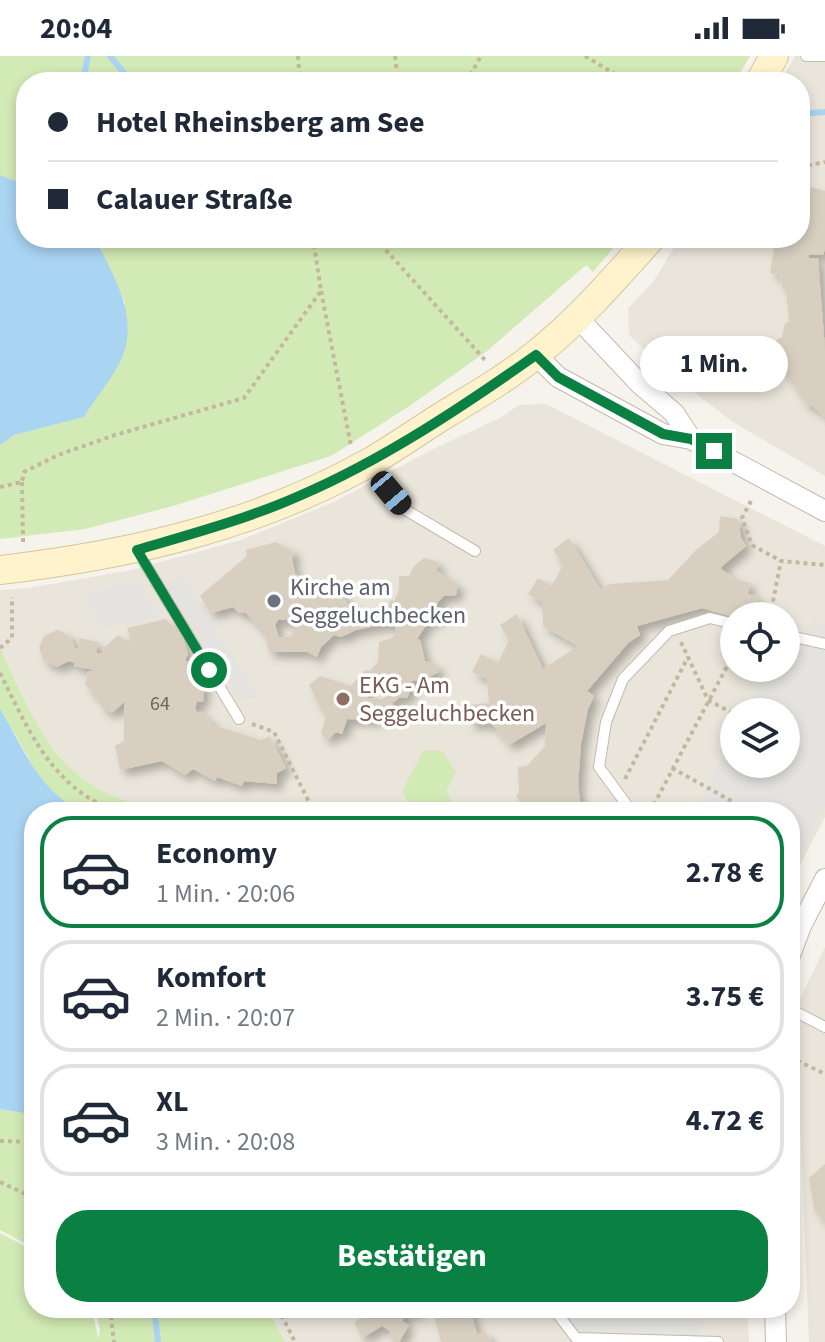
<!DOCTYPE html>
<html lang="de">
<meta charset="utf-8">
<style>
body{margin:0;font-family:"Source Sans 3",sans-serif;background:#f6f6f7;color:#1f2937;height:100vh;display:flex;flex-direction:column;font-size:30px;white-space:nowrap}
*{box-sizing:border-box;margin:0}
p{font-size:26px;color:#747a83}
.icon{flex:none;width:44px;height:44px;fill:none;stroke:currentColor;stroke-width:2;stroke-linecap:round;stroke-linejoin:round}
.map{position:relative;flex:1;overflow:hidden}
.details{position:absolute;left:24px;top:746px;width:776px;height:516px;display:flex;flex-direction:column;background:#fff;border-radius:32px;box-shadow:0 4px 12px #0003}
.details>*{flex:none}
.hud{position:absolute;left:16px;top:16px;width:794px;height:176px;border-radius:32px;box-shadow:0 4px 12px #0003;display:grid;align-content:center;height:176px;padding:0 32px;background:#fff}
.buttons{position:absolute;left:720px;top:546px;display:grid;gap:16px}
.buttons a{display:grid;place-items:center;width:80px;height:80px;border-radius:50%;background:#fff;box-shadow:0 4px 12px #0003;font-size:40px}
.end{position:absolute;width:36px;height:36px;margin:-18px;border:10px solid #0b8043;background:#fff;box-shadow:0 0 0 4px #fff}
.from{border-radius:50%}
.bubble{position:absolute;height:56px;border-radius:28px;background:#fff;box-shadow:0 4px 12px #0003;font-size:26px;font-weight:700;line-height:56px;text-align:center}
.car{position:absolute;width:24px;height:48px;margin:-24px -12px;border-radius:10px;box-shadow:0 0 6px 2px #0007;background:linear-gradient(#222 24%,#8ab4d8 0 40%,#222 0 76%,#8ab4d8 0 86%,#222 0)}
.hud b{display:flex;align-items:center;gap:28px;height:76px;font-size:30px}
.hud b+b{border-top:2px solid #e0e1e3}
.hud i{width:20px;height:20px;background:#1f2937}
ul{padding:14px 0 0;list-style:none}
li{display:flex;align-items:center;gap:24px;height:112px;margin:0 16px 12px;padding:0 16px;border:4px solid #e0e1e3;border-radius:32px}
li div{flex:1}
li b{display:block;font-size:30px}
li em{font-style:normal;font-weight:700}
li.on{border-color:#0b8043}
li>.icon{width:72px;height:72px;stroke-width:1.5}
.cta{display:flex;gap:16px;margin-top:auto;padding:16px 32px}
.cta a{flex:1;height:92px;border-radius:32px;background:#0b8043;color:#fff;font-size:32px;font-weight:700;line-height:92px;text-align:center}
.status{display:flex;justify-content:space-between;align-items:center;height:56px;padding:0 40px;background:#fff;direction:ltr}
.status svg{height:22px;fill:currentColor}
.map>svg:first-child{display:block}
.residential{fill:#eae5da;fill-rule:evenodd}
.green{fill:#d2eab5}
.parking{fill:#e5e3e0}
.water{fill:#a9d4f2}
.lines{fill:none;stroke-linecap:round;stroke-linejoin:round}
.stream{stroke:#a9d4f2;stroke-width:6}
.building{fill:#d8cfc1;fill-rule:evenodd;filter:url(#shadow)}
.lane-casing{stroke:#c2bbae;stroke-width:12}
.street-casing{stroke:#c2bbae;stroke-width:22}
.secondary-casing{stroke:#d6c79b;stroke-width:30}
.path{stroke:#c4b79f;stroke-width:4;stroke-dasharray:4 4;stroke-linecap:butt}
.lane{stroke:#fff;stroke-width:10}
.street{stroke:#fff;stroke-width:20}
.secondary{stroke:#fff3cd;stroke-width:28}
.route{stroke:#0b8043;stroke-width:10}
.worship-dot{fill:#6b7280;stroke:#fff;stroke-width:3}
.education-dot{fill:#8d6e63;stroke:#fff;stroke-width:3}
.labels{text-anchor:middle;dominant-baseline:central;stroke-width:7;stroke-linejoin:round;paint-order:stroke}
.number-label{font-size:20px;fill:#6e675b}
.worship-label{font-size:24px;fill:#5b616d;stroke:#fff;text-anchor:start}
.education-label{font-size:24px;fill:#785e54;stroke:#fff;text-anchor:start}
</style>
<div class="status"><b>20:04</b><svg viewBox="0 0 49 12"><path d="M0 12V9h3v3zM5 12V6h3v6zM10 12V3h3v9zM15 12V0h3v12zM26 1h20v11H26zM47 4h2v5h-2z"/></svg></div>
<div class="map">
<svg width="825" height="1286" viewBox="0 0 825 1286">
<defs>
<filter id="shadow"><feDropShadow dx="6" dy="6" stdDeviation="4" flood-color="#0004"/></filter>
</defs>
<rect width="100%" height="100%" fill="#f6f3ec"/>
<path class="residential" d="M795 0H825V420L733 366 666 315 629 279 628 252 653 226 680 182H800V26H780Z
M546 348 825 490V761L790 829V756H321L316 746 310 756H170L135 750 100 736 71 715 43 681 0 592V534L29 532 131 514 241 484 336 445 431 394 500 362 519 349ZM734 560H786V612H734ZM734 656H786V708H734Z
M825 891V1286H809L796 964 800 943Z
M268 1252H747L749 1286H286Z"/>
<path class="green" d="M0 0H750L735 26H26L25 129 0 119Z
M95 182H622L593 216 586 209 487 295 411 349 331 400 173 450 85 473 0 483V389L14 379 84 361 95 343 125 247Z
M0 592C45 685 58 736 170 756H80L61 745 43 728 0 652Z
M424 694 442 695 456 716 446 736 460 756H414L402 735Z
M0 1053 34 1059V1192L0 1174Z
M0 1177 34 1195V1252H92L98 1282 100 1274 95 1252H267L286 1286H0Z"/>
<path class="parking" d="M184 520 259 641 239 646 165 528Z
M137 524 160 561 103 572 81 538Z
M812 562 825 568V751L790 821V756H695L734 678V708H786V656H745L766 612H786V592L794 596Z
M544 1252H710L696 1286H570Z"/>
<path class="water" d="M0 119 26 129V182H95C114 222 142 263 119 308 109 326 95 343 84 361L14 379 0 389Z
M0 652C24 694 37 731 80 756H34V1059L0 1053Z"/>
<g class="lines">
<path class="stream" d="M110 0 131 26
M83 26 88 0
M810 57 825 56
M154 1252 158 1286"/>
</g>
<path class="building" d="M811 131 825 135V193L823 199H809V202H818L825 294V361L811 349 808 351 780 309 783 307 775 285 782 281 785 267 789 266 786 233H783L779 219 770 217 774 193 771 191 776 182H800V143Z
M720 460 738 463 741 482 746 490 720 512 735 523 750 527 748 538 758 540 756 549 760 551 761 560 734 561 702 552 637 570 640 579 628 587 587 635 594 640 588 653 581 688 578 729 580 745 594 756H526L516 740 519 736 518 711 527 710 545 690 546 667 509 689 491 667 469 668 470 649 489 647 487 623 472 616 481 598 498 607 509 584 500 569 517 558 543 613 578 590 543 570 542 546 528 538 538 522 552 530 563 509 553 494 569 482 601 534 610 528 668 524 696 494 719 476Z
M276 486 295 496 292 502 295 517 319 537 338 531 348 549 378 558 387 555 390 544 394 545 399 534V520H409L414 510 424 502 439 506 436 514 458 529 456 539 444 540 438 546 436 551 439 552 440 562 428 566 417 583 420 584 425 605 437 609 439 616 431 620 428 627 414 624 410 627 412 630 407 642 400 641 393 646 391 653 386 652 379 657 376 664 347 663 342 678 336 676 327 684 321 678 327 656H323L309 629 320 620 351 630 365 614 370 615 378 606 379 586 392 582 397 577 395 570H404L409 562 407 555H398L396 569H380L356 574 341 581 334 579 321 591 317 601 307 596H269L264 576 246 557H239L233 551 211 557 200 540 247 500 246 494ZM278 564H289L295 572 291 580 279 582 275 569ZM378 616 390 629 383 643 368 642 365 632 371 629 373 621Z
M166 563 183 582 188 598 185 604 191 609 193 617 204 619 203 646 197 645 195 653 198 657 201 655 213 669 261 684 270 680 286 712 277 717V728L244 725 242 730 217 721 215 725 193 713 185 719 162 705 120 714 115 690 124 685V646L112 657 108 654 105 655 100 649 101 646 85 628 88 616 95 614 74 610 75 607 69 605 57 611 44 605 39 592 44 580 57 574 70 580 75 592 78 593 79 582 98 586 96 597 102 598 105 591 118 579 132 588 127 572Z
M825 1108V1167L814 1153 809 1122Z
M363 1252H420L415 1259 408 1255 402 1265 409 1269 399 1286 388 1280 391 1276 382 1270 362 1282 354 1266 367 1259Z
M432 1252H470L477 1278 485 1276 492 1286H441Z"/>
<g class="lines">
<defs>
<path id="lane" d="M806 0H825
M372 407 404 453 475 495
M138 496 239 663
M786 579 825 588
M632 756 599 711 606 666 623 623 669 575 710 562 734 568
M790 953 825 971
M553 1252 576 1282 718 1286"/>
<path id="street" d="M577 261 640 328 674 357 691 383
M536 299 558 321 663 378 691 383 825 455
M790 899 801 870 825 823
M775 1252 776 1286"/>
<path id="secondary" d="M760 26 774 0
M0 514C130 499 257 470 372 405 396 391 420 374 444 359 475 340 507 322 535 299 578 265 615 222 651 182"/>
</defs>
<use href="#lane" class="lane-casing"/>
<use href="#street" class="street-casing"/>
<use href="#secondary" class="secondary-casing"/>
<path class="path" d="M298 0 300 26
M395 0 398 26
M585 0 628 26
M466 26 481 0
M800 111 825 106
M375 182 485 304
M321 235 351 390
M22 426 23 487
M0 431 22 426 24 416 58 399 115 379 244 342 321 235 313 182
M751 445 742 462 752 489 781 505
M767 560 771 555 781 505 825 509
M681 586 708 644 734 658
M0 592 12 582V541
M0 617C28 673 54 737 121 756
M252 668 274 676 314 756
M672 712 735 747
M625 723 688 601
M650 756 734 597
M790 1001 825 1018
M0 1085 34 1086
M0 1126 34 1142
M110 1252 114 1286
M278 1252 295 1286"/>
<use href="#lane" class="lane"/>
<use href="#street" class="street"/>
<use href="#secondary" class="secondary"/>
</g>
<g class="lines">
<path class="route" d="M209 614 137 494C191 478 247 463 299 440 383 404 462 351 536 299L558 321 663 378 691 383 714 395"/>
</g>
<circle class="worship-dot" cx="274" cy="545" r="8"/>
<circle class="education-dot" cx="343" cy="643" r="8"/>
<g class="labels">
<g class="number-label">
<text x="160" y="648">64</text>
</g>
<g class="worship-label">
<text x="290" y="531">Kirche am<tspan x="290" dy="28">Seggeluchbecken</tspan></text>
</g>
<g class="education-label">
<text x="359" y="629">EKG - Am<tspan x="359" dy="28">Seggeluchbecken</tspan></text>
</g>
</g>
</svg>
<div class="buttons">
<a><svg class="icon" aria-label="locate" viewBox="0 0 24 24"><circle cx="12" cy="12" r="6"/><path d="M12 2v4M12 18v4M2 12h4M18 12h4"/></svg></a>
<a><svg class="icon" aria-label="layers" viewBox="0 0 24 24"><path d="M12 4l9 5-9 5-9-5zM3 14l9 5 9-5"/></svg></a>
</div>
<i class="end from" style="left:209px;top:614px"></i>
<i class="end" style="left:714px;top:395px"></i>
<div class="bubble" style="left:640px;top:280px;width:148px">1 Min.</div>
<i class="car" style="left:391px;top:437px;rotate:140deg"></i>
<div class="hud">
<b><i class="from"></i>Hotel Rheinsberg am See</b>
<b><i></i>Calauer Straße</b>
</div>
<section class="details">
<ul>
<li class="on"><svg class="icon" aria-label="car" viewBox="0 0 24 24"><path d="M5 17H2v-5l4-1 3-4h7l3 4 3 1v5h-3M9 17h6M6 11h13"/><circle cx="7" cy="17" r="2"/><circle cx="17" cy="17" r="2"/></svg><div><b>Economy</b><p>1 Min. · 20:06</p></div><em>2.78 €</em></li>
<li><svg class="icon" aria-label="car" viewBox="0 0 24 24"><path d="M5 17H2v-5l4-1 3-4h7l3 4 3 1v5h-3M9 17h6M6 11h13"/><circle cx="7" cy="17" r="2"/><circle cx="17" cy="17" r="2"/></svg><div><b>Komfort</b><p>2 Min. · 20:07</p></div><em>3.75 €</em></li>
<li><svg class="icon" aria-label="car" viewBox="0 0 24 24"><path d="M5 17H2v-5l4-1 3-4h7l3 4 3 1v5h-3M9 17h6M6 11h13"/><circle cx="7" cy="17" r="2"/><circle cx="17" cy="17" r="2"/></svg><div><b>XL</b><p>3 Min. · 20:08</p></div><em>4.72 €</em></li>
</ul>
<div class="cta"><a>Bestätigen</a></div>
</section>
</div>
